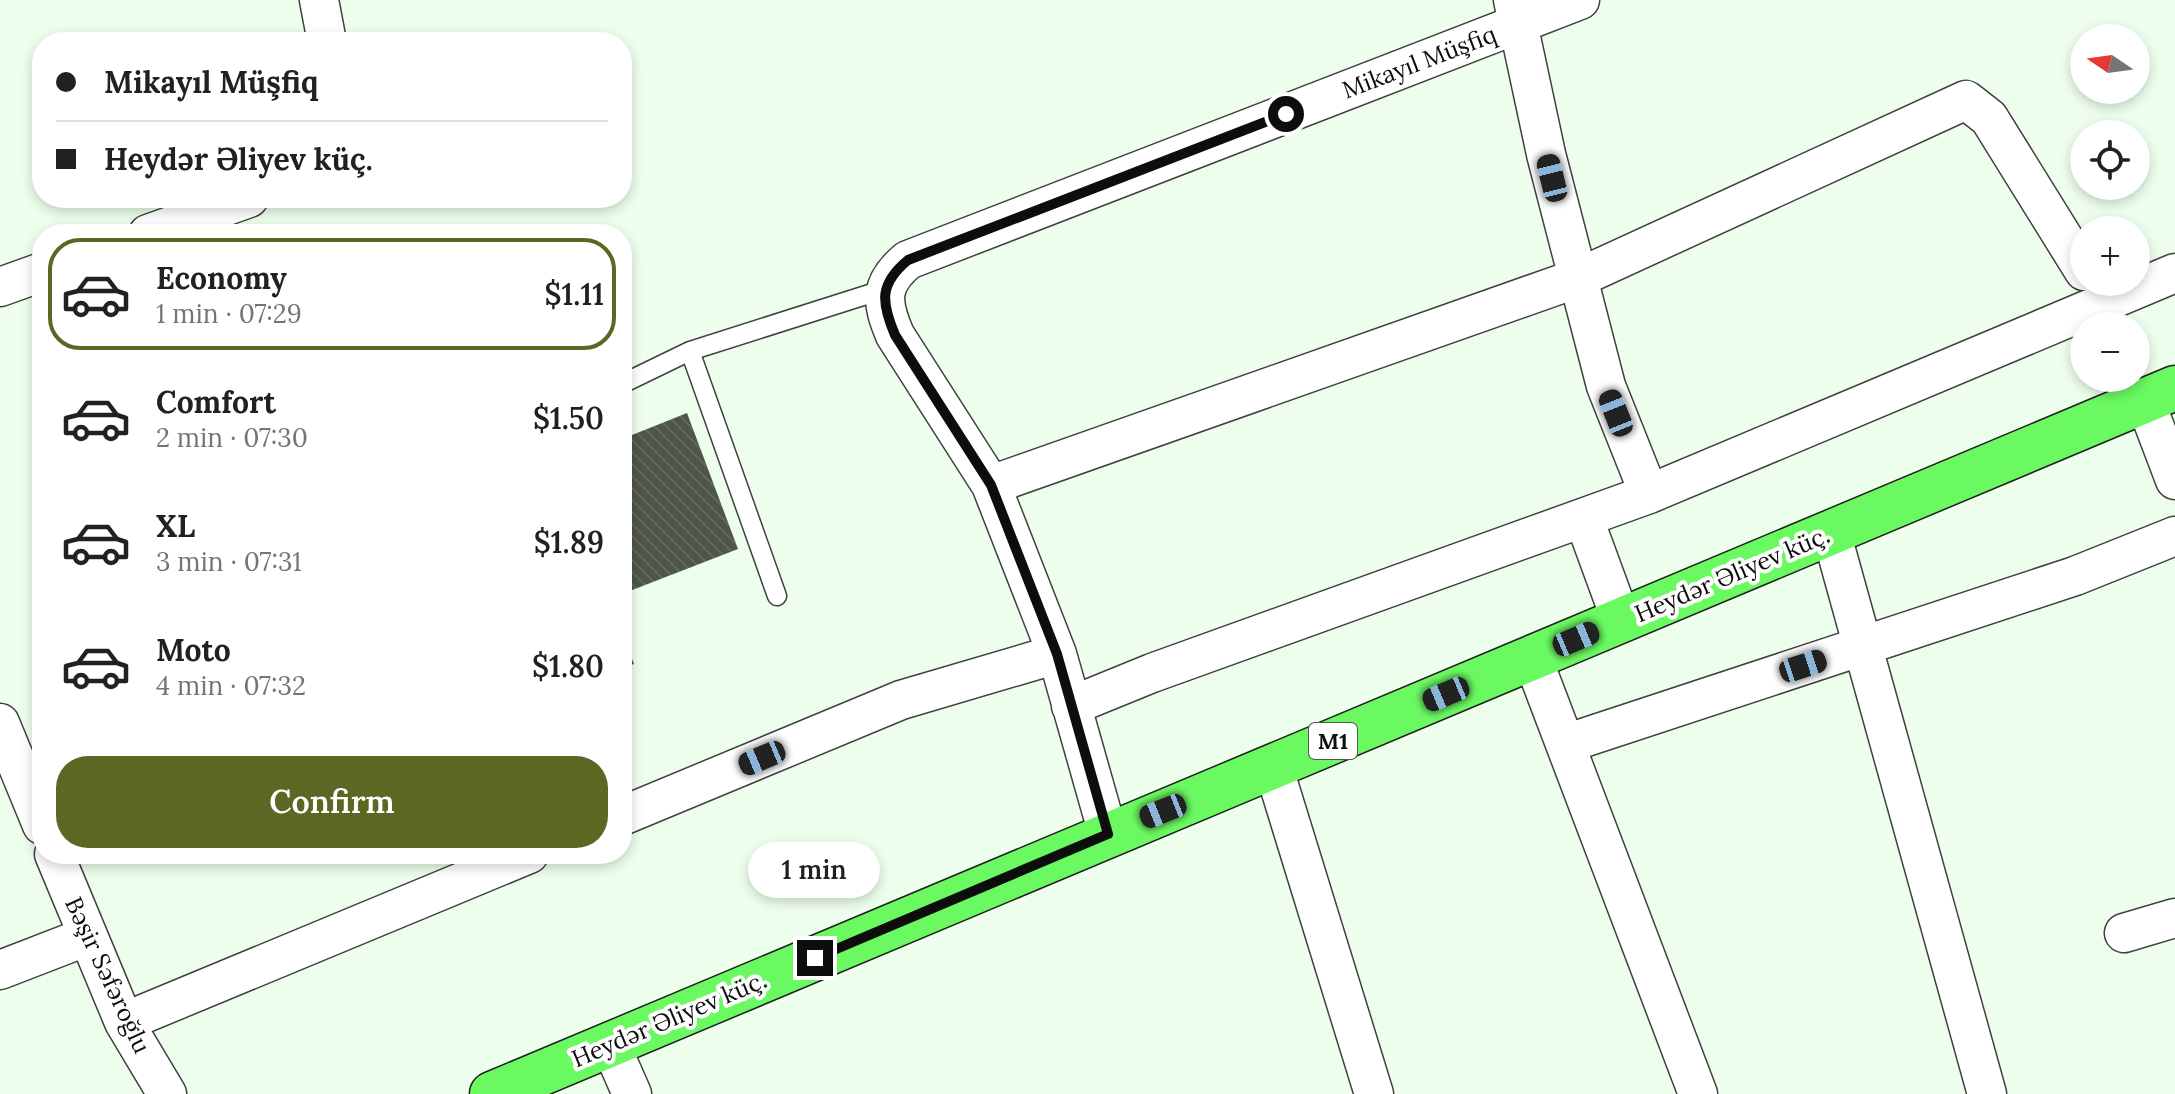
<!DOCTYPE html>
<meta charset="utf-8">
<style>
body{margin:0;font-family:Lora,serif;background:#f6f6f6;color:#202124;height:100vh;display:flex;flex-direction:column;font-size:30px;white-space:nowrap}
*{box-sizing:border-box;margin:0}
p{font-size:26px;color:#757577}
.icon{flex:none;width:44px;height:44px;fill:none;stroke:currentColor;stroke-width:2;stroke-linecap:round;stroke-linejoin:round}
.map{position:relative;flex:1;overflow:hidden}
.details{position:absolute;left:32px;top:224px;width:600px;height:640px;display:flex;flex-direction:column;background:#fff;border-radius:32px;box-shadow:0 4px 12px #0003}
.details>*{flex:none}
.banner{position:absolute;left:32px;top:32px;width:600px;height:176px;border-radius:32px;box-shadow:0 4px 12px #0003;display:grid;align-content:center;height:176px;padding:0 24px;background:#fff}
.needle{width:52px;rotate:283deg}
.tools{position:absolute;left:2070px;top:24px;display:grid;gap:16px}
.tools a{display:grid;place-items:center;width:80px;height:80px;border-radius:50%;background:#fff;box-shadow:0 4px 12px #0003;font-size:40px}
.end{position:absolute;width:36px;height:36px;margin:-18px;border:10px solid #0d0d0d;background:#fff;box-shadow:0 0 0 4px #fff}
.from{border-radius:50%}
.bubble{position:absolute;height:56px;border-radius:28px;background:#fff;box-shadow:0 4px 12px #0003;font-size:26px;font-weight:600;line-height:56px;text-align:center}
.car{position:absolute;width:24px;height:48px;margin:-24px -12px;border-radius:10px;box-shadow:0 0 6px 2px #0007;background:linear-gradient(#222 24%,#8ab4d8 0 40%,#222 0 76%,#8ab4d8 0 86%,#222 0)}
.banner b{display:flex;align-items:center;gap:28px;height:76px;font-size:30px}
.banner b+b{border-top:2px solid #e0e0e0}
.banner i{width:20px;height:20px;background:#202124}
ul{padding:14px 0 0;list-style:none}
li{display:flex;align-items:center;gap:24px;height:112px;margin:0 16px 12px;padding:0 8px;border:4px solid transparent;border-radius:32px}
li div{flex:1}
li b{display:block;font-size:30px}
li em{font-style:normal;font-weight:600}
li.selected{border-color:#5d6724}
li>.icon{width:72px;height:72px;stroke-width:1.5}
.cta{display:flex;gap:16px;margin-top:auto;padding:16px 24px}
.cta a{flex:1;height:92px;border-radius:32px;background:#5d6724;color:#fff;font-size:32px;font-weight:600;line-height:92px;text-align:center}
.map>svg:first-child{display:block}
.building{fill:url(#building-back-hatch)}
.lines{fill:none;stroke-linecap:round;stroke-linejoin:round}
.service-casing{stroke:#404040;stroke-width:21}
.minor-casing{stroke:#404040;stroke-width:41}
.primary-casing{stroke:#1e1e1e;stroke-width:47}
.service{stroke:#fff;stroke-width:18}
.minor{stroke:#fff;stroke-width:38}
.primary{stroke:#6bf962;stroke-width:44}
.route{stroke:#0d0d0d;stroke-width:10}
.labels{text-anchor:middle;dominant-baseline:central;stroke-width:8;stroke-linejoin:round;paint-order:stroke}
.shield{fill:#fff;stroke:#565656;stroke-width:2}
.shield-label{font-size:22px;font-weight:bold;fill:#0d0d0d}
.street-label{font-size:24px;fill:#0d0d0d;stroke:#fff}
</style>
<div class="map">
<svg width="2175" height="1094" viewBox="0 0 2175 1094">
<defs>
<pattern id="building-back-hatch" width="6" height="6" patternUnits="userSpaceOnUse" patternTransform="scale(2)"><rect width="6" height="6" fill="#4e5549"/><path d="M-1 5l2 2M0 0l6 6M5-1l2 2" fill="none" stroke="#63685f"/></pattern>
</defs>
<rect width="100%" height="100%" fill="#edffec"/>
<path class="building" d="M687 413 738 549 622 594V439Z
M622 633 634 664 622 668Z"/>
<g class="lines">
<defs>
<path id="service" d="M690 351 777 596
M622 384 690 351 885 289"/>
<path id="minor" d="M319 0 327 42
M1513 0 1546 154 1606 386 1649 494
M148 234 249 198
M0 287 42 272
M2145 401 2175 480
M991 485 1578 278 1966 100 1989 118 2084 271
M1584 519 1621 620
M1831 532 1987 1094
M1532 657 1698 1094
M1071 706 1152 673 1649 494 2175 273
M0 723 42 825
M1565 744 2075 576 2175 536
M1273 766 1374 1094
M622 816 901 700 1057 654
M1108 834 1057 654 991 485 895 335C881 302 879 284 908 260L1580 0
M54 854 124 1022 167 1094
M2124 933 2175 918
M0 970 88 936
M124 1022 529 854
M610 1044 632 1094"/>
<path id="primary" d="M492 1094 2175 388"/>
</defs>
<use href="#service" class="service-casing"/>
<use href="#minor" class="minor-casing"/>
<use href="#primary" class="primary-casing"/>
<use href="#service" class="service"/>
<use href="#minor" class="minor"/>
<use href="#primary" class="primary"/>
</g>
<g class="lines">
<path class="route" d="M815 958 1108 834 1057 654 991 485 895 335C881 302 879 284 908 260L1286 114"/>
</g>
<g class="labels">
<rect class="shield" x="1309" y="723" width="48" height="36" rx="6"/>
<g class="shield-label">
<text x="1333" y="741">M1</text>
</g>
<g class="street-label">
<text transform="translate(1419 62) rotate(-21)">Mikayıl Müşfiq</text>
<text transform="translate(1732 574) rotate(-23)">Heydər Əliyev küç.</text>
<text transform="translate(108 975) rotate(65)">Bəşir Səfəroğlu</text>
<text transform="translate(669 1019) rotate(-23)">Heydər Əliyev küç.</text>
</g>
</g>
</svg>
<div class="tools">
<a><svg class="needle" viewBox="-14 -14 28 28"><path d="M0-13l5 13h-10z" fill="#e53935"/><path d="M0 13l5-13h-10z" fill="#757577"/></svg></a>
<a><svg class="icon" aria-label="locate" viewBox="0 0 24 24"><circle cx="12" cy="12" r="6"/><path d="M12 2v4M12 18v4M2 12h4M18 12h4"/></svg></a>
<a>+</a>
<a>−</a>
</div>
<i class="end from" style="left:1286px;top:114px"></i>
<i class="end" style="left:815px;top:958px"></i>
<div class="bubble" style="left:748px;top:842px;width:132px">1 min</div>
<i class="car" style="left:1552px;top:178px;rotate:346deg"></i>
<i class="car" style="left:1616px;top:413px;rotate:338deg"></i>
<i class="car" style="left:1576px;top:639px;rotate:67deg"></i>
<i class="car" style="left:1803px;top:666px;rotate:72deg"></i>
<i class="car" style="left:1446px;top:694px;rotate:247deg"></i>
<i class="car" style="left:762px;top:758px;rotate:247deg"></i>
<i class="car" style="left:1163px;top:811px;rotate:248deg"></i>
<div class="banner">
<b><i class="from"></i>Mikayıl Müşfiq</b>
<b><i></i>Heydər Əliyev küç.</b>
</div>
<section class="details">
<ul>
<li class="selected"><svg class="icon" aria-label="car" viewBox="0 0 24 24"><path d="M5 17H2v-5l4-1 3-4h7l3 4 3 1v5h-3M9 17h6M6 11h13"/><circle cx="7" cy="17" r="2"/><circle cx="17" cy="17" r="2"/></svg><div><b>Economy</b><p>1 min · 07:29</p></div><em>$1.11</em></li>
<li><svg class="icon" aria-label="car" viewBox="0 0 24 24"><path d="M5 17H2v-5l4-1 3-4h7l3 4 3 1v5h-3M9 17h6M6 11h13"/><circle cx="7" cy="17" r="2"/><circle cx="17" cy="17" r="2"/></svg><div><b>Comfort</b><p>2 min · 07:30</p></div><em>$1.50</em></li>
<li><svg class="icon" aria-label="car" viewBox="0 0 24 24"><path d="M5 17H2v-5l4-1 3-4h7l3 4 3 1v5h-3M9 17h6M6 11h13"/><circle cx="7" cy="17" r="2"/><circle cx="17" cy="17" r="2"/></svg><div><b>XL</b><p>3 min · 07:31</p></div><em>$1.89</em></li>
<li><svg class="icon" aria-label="car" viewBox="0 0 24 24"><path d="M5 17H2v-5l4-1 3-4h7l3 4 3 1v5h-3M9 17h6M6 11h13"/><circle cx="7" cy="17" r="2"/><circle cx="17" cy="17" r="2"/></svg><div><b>Moto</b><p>4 min · 07:32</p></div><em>$1.80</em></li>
</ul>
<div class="cta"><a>Confirm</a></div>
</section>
</div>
